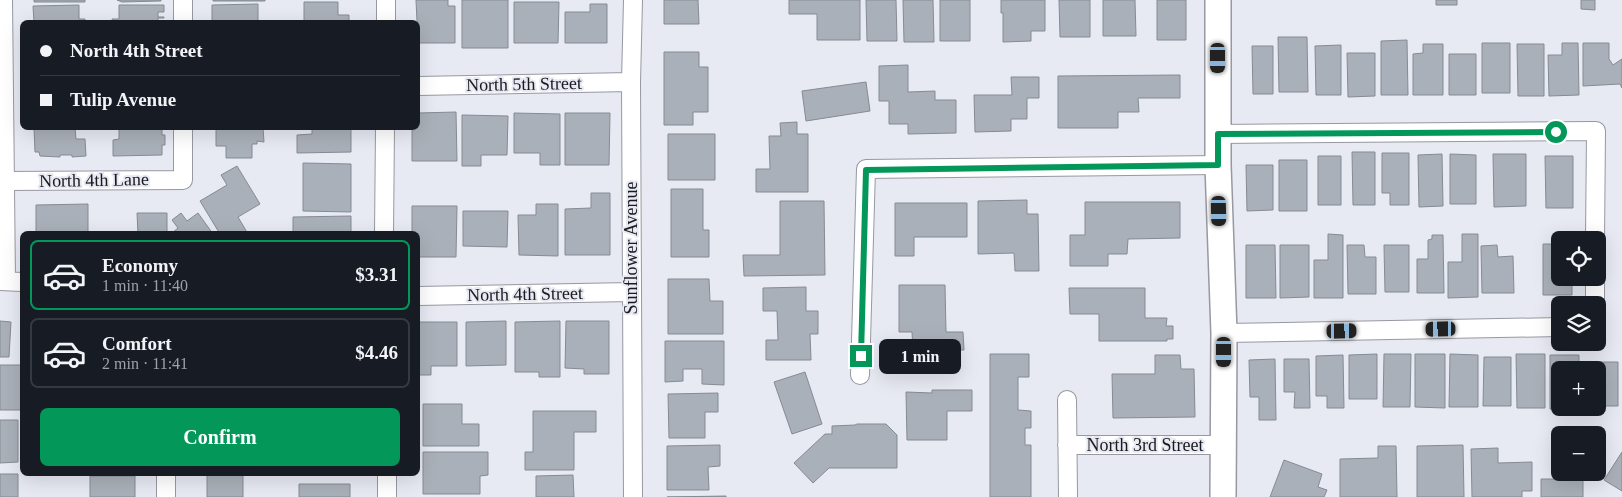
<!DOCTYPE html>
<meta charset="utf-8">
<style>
body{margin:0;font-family:Georgia,serif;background:#20242c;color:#f1f3f6;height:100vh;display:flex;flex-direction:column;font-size:19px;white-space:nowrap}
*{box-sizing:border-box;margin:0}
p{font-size:16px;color:#9ea1a6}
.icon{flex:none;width:28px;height:28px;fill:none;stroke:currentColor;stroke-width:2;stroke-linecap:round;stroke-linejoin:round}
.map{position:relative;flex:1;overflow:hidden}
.panel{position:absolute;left:20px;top:231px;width:400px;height:245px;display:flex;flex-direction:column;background:#171b24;border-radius:8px;box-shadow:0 5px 20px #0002}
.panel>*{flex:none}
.top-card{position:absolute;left:20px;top:20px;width:400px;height:110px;border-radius:8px;box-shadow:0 5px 20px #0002;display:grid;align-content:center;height:110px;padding:0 20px;background:#171b24}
.tools{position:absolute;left:1551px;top:231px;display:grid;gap:10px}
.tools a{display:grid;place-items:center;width:55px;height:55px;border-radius:8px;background:#171b24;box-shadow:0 5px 20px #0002;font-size:25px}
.end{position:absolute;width:22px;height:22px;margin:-11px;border:6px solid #039759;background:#fff;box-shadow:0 0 0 2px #fff}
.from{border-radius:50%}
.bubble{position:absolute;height:35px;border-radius:8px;background:#171b24;box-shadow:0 5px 20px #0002;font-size:16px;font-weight:600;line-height:35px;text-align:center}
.car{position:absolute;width:15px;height:30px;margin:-15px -8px;border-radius:6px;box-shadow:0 0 4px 1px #0007;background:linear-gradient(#222 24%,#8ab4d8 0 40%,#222 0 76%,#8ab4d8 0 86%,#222 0)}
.top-card b{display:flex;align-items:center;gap:18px;height:48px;font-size:19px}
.top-card b+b{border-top:1px solid #363941}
.top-card i{width:12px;height:12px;background:#f1f3f6}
ul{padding:9px 0 0;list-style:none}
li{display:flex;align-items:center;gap:15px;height:70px;margin:0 10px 8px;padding:0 10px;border:2px solid #363941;border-radius:8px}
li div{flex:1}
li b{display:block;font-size:19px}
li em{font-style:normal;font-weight:600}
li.selected{border-color:#039759}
li>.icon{width:45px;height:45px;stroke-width:1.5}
.primary-button{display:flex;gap:10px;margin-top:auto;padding:10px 20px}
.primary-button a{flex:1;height:58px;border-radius:8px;background:#039759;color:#fff;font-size:20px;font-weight:600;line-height:58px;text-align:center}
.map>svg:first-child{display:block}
.building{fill:#aab0b9;stroke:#858b93}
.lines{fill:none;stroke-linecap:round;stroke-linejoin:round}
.street-casing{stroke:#9798a2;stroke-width:20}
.secondary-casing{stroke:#9798a2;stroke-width:28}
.street{stroke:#fff;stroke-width:18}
.secondary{stroke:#fff;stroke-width:25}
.route{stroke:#039759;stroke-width:6}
.labels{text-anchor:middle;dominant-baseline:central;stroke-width:4;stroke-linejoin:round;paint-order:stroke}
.street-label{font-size:18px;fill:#191a1d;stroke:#e7e9f3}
</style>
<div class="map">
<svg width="1622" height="497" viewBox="0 0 1622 497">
<rect width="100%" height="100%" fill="#e7e9f3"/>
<path class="building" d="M34 0H85V2H34Z
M117 0H161V1L122 2Z
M213 0H265V1H213Z
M416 0H448V6H455V43H418Z
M462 0H508V48H462Z
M664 0H698L699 24H664Z
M789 0H860V40H817V14H789Z
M866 0H896L897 41H867Z
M903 0H933L934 42H904Z
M940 0H970V41H940Z
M1001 0H1045V31H1031V41L1003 42V13H1001Z
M1059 0H1090V37H1060Z
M1103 0H1135L1136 36H1103Z
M1157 0H1186V40H1157Z
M1436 0H1457V5H1436Z
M1581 0H1595V10L1581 9Z
M304 2H338V15H349V22H304Z
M514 2H559L558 43H514Z
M258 4V22H212V5Z
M590 4H607V43H565V12H590Z
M79 5V19H85V22H34L33 6Z
M119 5H164V12H158V17H164V18H158V22H113L112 19H119Z
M1278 37H1307L1308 92H1279Z
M1407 40 1408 95H1381V41Z
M1482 43H1510V93H1482Z
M1562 43H1578L1579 95 1549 96 1548 55H1562Z
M1583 43H1609V59L1613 65 1622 59V88L1620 84 1583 86Z
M1423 44H1443V95H1413V54L1423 53Z
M1517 44H1544V96H1518Z
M1341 45V95H1316L1315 46Z
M1252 46H1273V94H1253Z
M664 52H699V67H708V112H693V125H664Z
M1347 53H1375V96L1348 97Z
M1449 54H1476V95H1449Z
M908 65V92L935 91V100H956V133L908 134V124H889V101H879V66Z
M1180 75V98H1138L1139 112H1118V128H1058V76Z
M1011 77H1039V98H1027V119H1011V131L975 132 974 95H1012Z
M866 82 870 111 806 121 802 91Z
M456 112 457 161H412V128H418V113Z
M514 113 560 114V165H540V153H514Z
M565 113H610L609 165H565Z
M462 115 508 116 507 155H481V166H462Z
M797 122V134H808V192H756V169H770L769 136H781L780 123Z
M34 128H75L76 139H85L86 156 72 157V155H60V157L40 156 39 152H35Z
M119 128H162V135H165V145H162V155L113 156V140L119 139Z
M216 128H263L264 142 257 141V144H252V158H226V146H216Z
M312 128H351V152L297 153V135L312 134Z
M668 134H715V180H668Z
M1352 152H1375V205H1353Z
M1382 153H1409V205H1390V193H1382Z
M1442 154 1443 206 1419 207 1418 155Z
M1450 154 1476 155V204H1450Z
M1493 154H1526V206L1494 207Z
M1318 156H1341V205H1318Z
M1545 156H1573V208H1546Z
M1279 160H1307V211H1279Z
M303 163 351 164V212L303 211Z
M1246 165H1273V210L1247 211Z
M237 166 260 204 238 217 248 234H220L200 201 227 185 221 175Z
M671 189H703V230H709V257H671Z
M591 193H610V255H565V209L591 208Z
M1027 200V214H1038L1039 271H1015L1014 253 978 254V201Z
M780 201H824L825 275 744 276 743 255H780Z
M1085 202H1180V238L1128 239 1127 254H1108V266H1070V235H1085Z
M895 203H967V237H914V256H895Z
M88 204V234H36V205Z
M536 204H558V256L519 255 518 215H536Z
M412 206H457L456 257H418V234H412Z
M463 211H508L507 247 463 246Z
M137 213H167V234H138Z
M181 213 187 221 198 213 213 234H173L172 233 178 228 172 220Z
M351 216V234L293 233V217Z
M1328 234 1343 235V298H1314V260H1328Z
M1462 234H1478V297L1448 298V262H1462Z
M1432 235H1443L1444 293H1417V259H1428V240L1432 239Z
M1543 244H1560V278H1572V295H1543Z
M1246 245H1275L1276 298H1246Z
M1280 245H1309V297L1280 298Z
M1347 245H1364L1365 257H1376V294H1348Z
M1384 245H1409V292H1385Z
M1497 245 1498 257 1513 256 1514 293H1482L1481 246Z
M668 279H709L710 301H723V334H668Z
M899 285H945L946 332H963L964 350 913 351 912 332H899Z
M806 287V311H818V334H810L811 360H766V340H778L777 311H763V288Z
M1069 288H1145V318H1167L1166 326H1173V339H1167V341H1099V314H1070Z
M0 321 11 322 9 357H0Z
M506 321V365L466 366V322Z
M560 321V377H539V372H515V322Z
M566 321H609V374H584V369L565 368Z
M418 322H457V366H431V375H418Z
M665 341H724V385L702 384V369H683V381L665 382Z
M990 354H1029V377H1018V410L1031 411V428H1025V445H1031V497H990Z
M1377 354V399H1349V355Z
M1384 354H1411L1410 407H1383Z
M1415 354H1445V408L1415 407Z
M1450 354 1478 355V407H1449Z
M1516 354H1545V408H1517Z
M1155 355H1180L1181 369H1194L1195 417 1113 418 1112 374H1155Z
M1343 355 1344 408H1327V396H1316V356Z
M1550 355H1579V370H1560V408H1579V410L1550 409Z
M1484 357H1511V406H1483Z
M1275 359 1276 420H1259V397H1250L1249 360Z
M1284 359H1309L1310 408H1294L1295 392H1284Z
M1584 362H1618V406H1598V370H1585Z
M0 365H22V410H0Z
M805 372 822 424 792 434 774 382Z
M932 390H972V411H947V440H907L906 392 932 393Z
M718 393V412H705V438H669L668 394Z
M423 404H462V424H479V446H423Z
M533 411H596V432H574V470H525V452H533Z
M0 420H18V462L0 463Z
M857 424H886L897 435V468H829L813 483 794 463 825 434H832V426L855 425Z
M720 445V466L708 467 709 490H667V446Z
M1463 445 1464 497H1417V446Z
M1378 446H1396L1397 497H1340V459L1378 458Z
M1498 448V463L1532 462V491H1522V497H1472L1471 449Z
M423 452H488V475L480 476V494H423Z
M1622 452V491L1604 480Z
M1284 460 1322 474 1318 487 1327 490 1324 497H1270Z
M1555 464H1560V472H1596V478H1583V497H1541V479H1555Z
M0 474H18V497H0Z
M207 474H243V497H207Z
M573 475 574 497H536V476Z
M90 476H135V497H90Z
M299 484H350V497H299Z
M726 496V497H667Z"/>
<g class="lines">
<defs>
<path id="street" d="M3 0 6 281
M633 0 631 82 633 497
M183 22V0
M386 22V0
M418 86 631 82
M1218 134 1596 131 1595 240
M5 181 183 180V128
M384 234 385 128
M0 281 22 282
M418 296 632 292
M1595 305V278
M1224 333 1560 327
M860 375 866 169 1218 165
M1067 400 1068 497
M1067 445H1223
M387 474V497
M166 497V474"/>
<path id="secondary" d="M1218 0V165L1224 333 1223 497"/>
</defs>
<use href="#street" class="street-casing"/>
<use href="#secondary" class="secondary-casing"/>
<use href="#street" class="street"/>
<use href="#secondary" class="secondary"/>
</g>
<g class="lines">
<path class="route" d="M861 356 866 170 1218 165V134L1556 132"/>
</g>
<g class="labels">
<g class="street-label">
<text transform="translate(524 84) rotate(-1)">North 5th Street</text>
<text transform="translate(94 180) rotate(-1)">North 4th Lane</text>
<text transform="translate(631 248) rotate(-90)">Sunflower Avenue</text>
<text transform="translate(525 294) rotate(-1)">North 4th Street</text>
<text x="1145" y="445">North 3rd Street</text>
</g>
</g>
</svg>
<div class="tools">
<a><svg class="icon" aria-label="locate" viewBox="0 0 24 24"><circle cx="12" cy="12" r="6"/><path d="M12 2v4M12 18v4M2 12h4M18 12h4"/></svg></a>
<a><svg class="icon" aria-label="layers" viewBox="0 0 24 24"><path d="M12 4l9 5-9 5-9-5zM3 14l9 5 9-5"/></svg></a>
<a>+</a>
<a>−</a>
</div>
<i class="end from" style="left:1556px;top:132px"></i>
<i class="end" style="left:861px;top:356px"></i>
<div class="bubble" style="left:879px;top:339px;width:82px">1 min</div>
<i class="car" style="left:1218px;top:58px;rotate:180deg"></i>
<i class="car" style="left:1219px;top:211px;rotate:179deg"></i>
<i class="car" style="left:1441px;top:329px;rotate:269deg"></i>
<i class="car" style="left:1342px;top:331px;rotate:89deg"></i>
<i class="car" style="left:1224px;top:352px;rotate:180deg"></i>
<div class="top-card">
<b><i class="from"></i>North 4th Street</b>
<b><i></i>Tulip Avenue</b>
</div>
<section class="panel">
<ul>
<li class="selected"><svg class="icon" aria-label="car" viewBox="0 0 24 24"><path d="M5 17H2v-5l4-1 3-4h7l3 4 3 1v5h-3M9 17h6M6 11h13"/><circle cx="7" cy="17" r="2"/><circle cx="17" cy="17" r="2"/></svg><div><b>Economy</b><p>1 min · 11:40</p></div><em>$3.31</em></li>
<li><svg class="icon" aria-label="car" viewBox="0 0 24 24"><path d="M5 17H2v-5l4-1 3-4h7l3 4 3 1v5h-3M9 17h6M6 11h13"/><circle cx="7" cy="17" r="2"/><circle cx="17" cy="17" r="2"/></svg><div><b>Comfort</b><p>2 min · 11:41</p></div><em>$4.46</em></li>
</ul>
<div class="primary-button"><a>Confirm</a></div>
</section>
</div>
